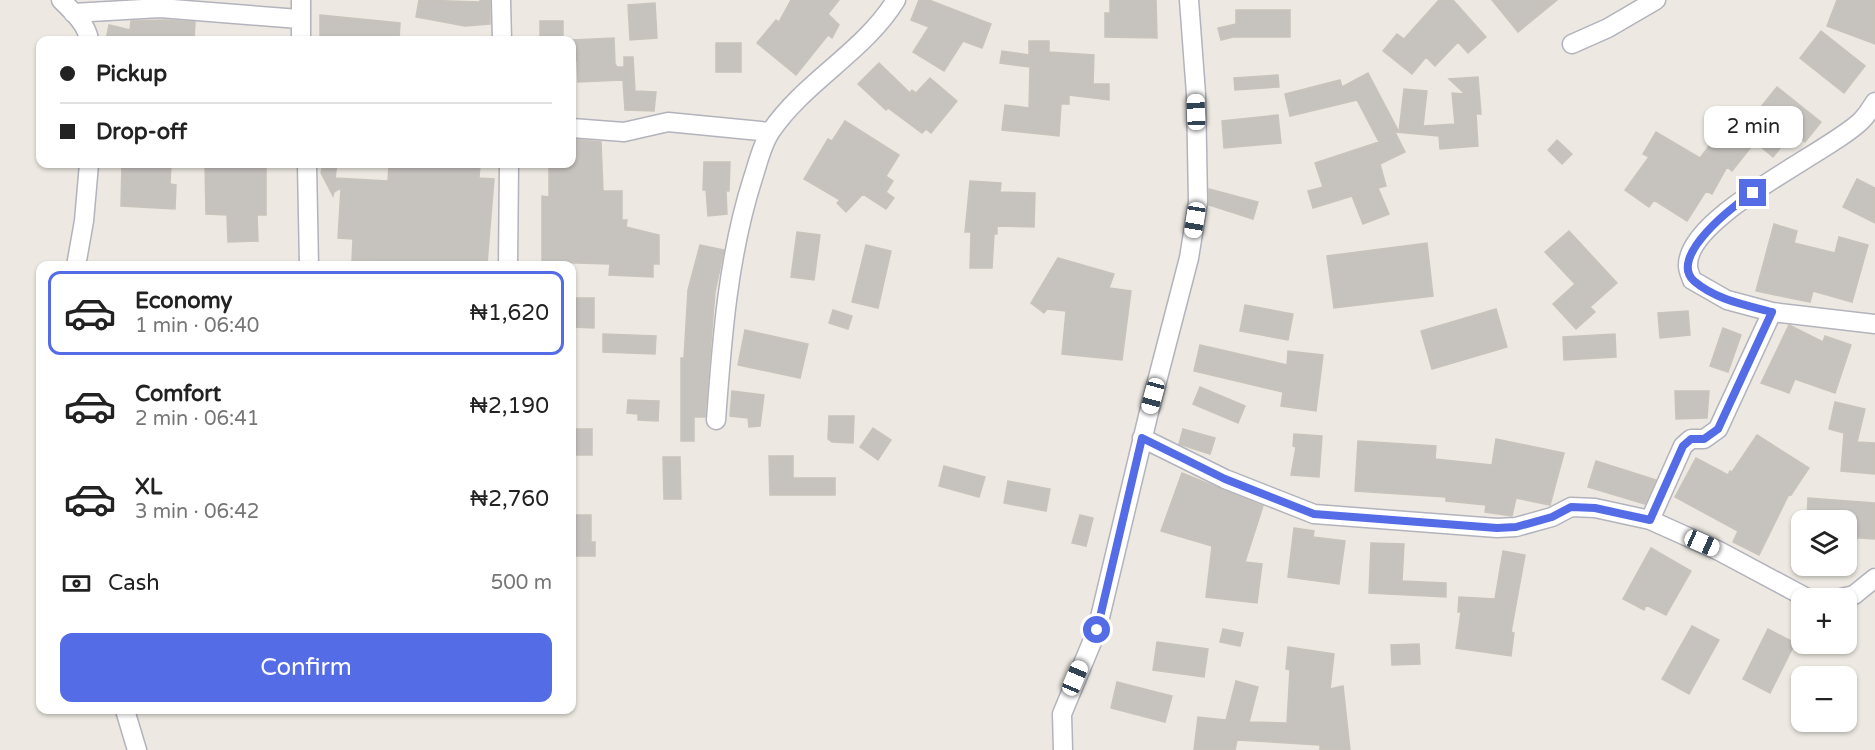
<!DOCTYPE html>
<meta charset="utf-8">
<style>
body{margin:0;font-family:"Varela Round",sans-serif;background:#f2f2f2;color:#222;height:100vh;display:flex;flex-direction:column;font-size:22px;white-space:nowrap}
*{box-sizing:border-box;margin:0}
p{font-size:20px;color:#767676}
.icon{flex:none;width:33px;height:33px;fill:none;stroke:currentColor;stroke-width:2;stroke-linecap:round;stroke-linejoin:round}
.map{position:relative;flex:1;overflow:hidden}
.details{position:absolute;left:36px;top:261px;width:540px;height:453px;display:flex;flex-direction:column;background:#fff;border-radius:12px;box-shadow:0 2px 4px #0004}
.details>*{flex:none}
.hud{position:absolute;left:36px;top:36px;width:540px;height:132px;border-radius:12px;box-shadow:0 2px 4px #0004;display:grid;align-content:center;height:132px;padding:0 24px;background:#fff}
.tools{position:absolute;left:1791px;top:510px;display:grid;gap:12px}
.tools a{display:grid;place-items:center;width:66px;height:66px;border-radius:12px;background:#fff;box-shadow:0 2px 4px #0004;font-size:30px}
.end{position:absolute;width:27px;height:27px;margin:-14px;border:8px solid #556ce7;background:#fff;box-shadow:0 0 0 3px #fff}
.from{border-radius:50%}
.bubble{position:absolute;height:42px;border-radius:12px;background:#fff;box-shadow:0 2px 4px #0004;font-size:20px;font-weight:600;line-height:42px;text-align:center}
.car{position:absolute;width:18px;height:36px;margin:-18px -9px;border-radius:8px;box-shadow:0 0 4px 2px #0007;background:linear-gradient(#fff 24%,#345 0 40%,#fff 0 76%,#345 0 86%,#fff 0)}
.hud b{display:flex;align-items:center;gap:21px;height:57px;font-size:22px}
.hud b+b{border-top:2px solid #e0e0e0}
.hud i{width:15px;height:15px;background:#222}
ul{padding:10px 0 0;list-style:none}
li{display:flex;align-items:center;gap:18px;height:84px;margin:0 12px 9px;padding:0 12px;border:3px solid transparent;border-radius:12px}
li div{flex:1}
li b{display:block;font-size:22px}
li em{font-style:normal;font-weight:600}
li.on{border-color:#556ce7}
li>.icon{width:54px;height:54px;stroke-width:1.5}
.pay{display:flex;align-items:center;gap:15px;height:66px;padding:0 24px;font-size:22px}
.pay p{margin-inline-start:auto}
.cta{display:flex;gap:12px;margin-top:auto;padding:12px 24px}
.cta a{flex:1;height:69px;border-radius:12px;background:#556ce7;color:#fff;font-size:24px;font-weight:600;line-height:69px;text-align:center}
.map>svg:first-child{display:block}
.building{fill:#c6c2be;stroke:#c9c4bb;stroke-width:1.5}
.lines{fill:none;stroke-linecap:round;stroke-linejoin:round}
.minor-casing{stroke:#b2b3bc;stroke-width:21}
.minor{stroke:#fff;stroke-width:18}
.route{stroke:#556ce7;stroke-width:8}
</style>
<div class="map">
<svg width="1875" height="750" viewBox="0 0 1875 750">
<rect width="100%" height="100%" fill="#ede9e2"/>
<path class="building" d="M419 0 480 2V0H490V24L465 26 416 17Z
M791 0H839L828 14 839 25 832 38 828 35 796 75 757 43 776 20 779 22Z
M919 0H929L991 24 982 48 963 41 944 71 913 52 929 27 911 20Z
M1110 0H1156L1157 38 1105 37V13H1110Z
M1439 0H1453L1486 37 1468 53 1458 42 1435 66 1426 57 1412 74 1383 51 1397 34 1404 39Z
M1492 0H1557L1518 32Z
M1837 0H1875V44L1827 26Z
M655 3 657 38 630 40 628 5Z
M1236 10H1290V37H1233L1221 40 1218 28 1236 24Z
M320 15 400 23 399 40H320Z
M165 20 195 22 194 40H106L109 25 130 30 131 21Z
M540 21H563V40H540Z
M1821 31 1865 66 1844 93 1800 58Z
M614 38 615 64 617 67H624V57H633L635 91 656 92 654 111 625 110 623 80 578 82 577 61H572V40Z
M1029 41H1049V52L1094 55 1093 84H1109V100L1069 95V104H1061L1059 136 1002 130 1005 105 1029 108 1030 67 1000 63 1002 51 1029 55Z
M716 43H741V72H716Z
M879 63 910 93 912 90 916 93 930 78 957 101 931 133 926 129 922 133 888 108 886 110 858 84Z
M1368 73 1399 132 1404 89 1427 91 1423 126 1455 124 1452 93 1465 94 1449 79 1478 77 1481 114H1476L1478 146 1440 149 1439 136 1395 132 1405 152 1380 164 1386 186 1378 188 1389 214 1363 224 1352 196 1313 208 1308 191 1323 187 1315 163 1379 142 1357 100 1290 116 1285 94 1340 80 1342 87Z
M1278 75 1279 87 1235 90 1234 78Z
M1777 87 1821 122 1805 142 1793 132 1773 157 1755 142 1732 171 1727 167 1712 194 1706 191 1687 221 1654 200 1649 207 1625 190 1649 157 1643 154 1656 132 1700 158 1719 133 1724 136 1748 107 1756 113Z
M1278 115 1281 143 1224 148 1222 121Z
M845 121 899 155 886 176 893 181 886 192 894 198 886 209 863 194 846 212 837 203 840 200 804 179 828 139 832 141Z
M572 139 601 142 603 191H622V220H627L626 227 659 235V264H653V277L609 275 610 264 542 262V196L549 197V164H572Z
M1557 140 1572 154 1562 164 1548 150Z
M704 162H730L729 191H726L727 214 708 216 706 190H703Z
M122 164H171L170 184 176 185 175 209 121 206Z
M205 164H266V215H257L258 241 228 242 227 215 206 214Z
M323 164H337L335 178 388 181 389 164 421 166V164H480L479 178 494 179 487 264 352 261 353 239 338 238 341 188 334 192 333 196 321 173Z
M1857 179 1875 188V223L1843 207Z
M970 181 1001 183 1000 192 1035 193 1034 227 997 226V234H994L992 268H970L971 232H965Z
M1209 189 1258 202 1253 219 1209 205Z
M1774 224 1797 231 1794 243 1835 253 1839 237 1868 245 1852 302 1813 291 1810 302 1756 291Z
M1569 231 1617 283 1590 307 1595 312 1576 329 1553 304 1575 284 1545 252Z
M797 232 820 235 814 280 791 277Z
M1427 243 1433 296 1334 308 1327 256Z
M700 245 724 250 715 292 705 417H694V441H681V358H684L688 290Z
M866 245 891 251 878 308 852 302Z
M1058 258 1114 274 1109 288 1131 291 1122 360 1062 354 1066 311 1047 309 1044 313 1031 303Z
M572 298H594V328L572 327Z
M1245 305 1293 314 1288 340 1240 331Z
M1496 309 1507 347 1432 369 1421 331Z
M833 310 852 316 848 329 829 323Z
M1688 311 1690 335 1660 338 1658 313Z
M1789 325 1823 342 1825 336 1851 345 1835 393 1795 379 1789 393 1761 383Z
M1723 328 1741 335 1728 372 1710 366Z
M745 330 808 344 800 378 738 365Z
M603 334 656 336 655 354 603 352Z
M1615 334 1616 357 1564 360 1563 337Z
M1200 345 1287 365 1288 351 1323 355 1316 411 1281 406 1283 392 1194 371Z
M1200 387 1245 406 1238 423 1193 404Z
M732 391 764 395 760 426 749 427 748 418 730 416Z
M1675 391H1709L1707 418 1676 419Z
M628 400 659 401 658 421 638 420V414L627 413Z
M1835 402 1865 409 1857 442 1875 443V474L1841 471 1844 433 1829 429Z
M829 416H854L853 443 832 442 828 439Z
M873 428 891 440 878 460 860 447Z
M572 429H592V455H572Z
M1183 429 1215 438 1210 454 1179 444Z
M1294 434 1322 436 1319 477 1291 475 1296 447 1293 446Z
M1757 435 1809 468 1791 495 1789 494 1759 555 1733 542 1738 531 1675 497 1696 458 1728 475 1730 471 1732 472Z
M1496 439 1564 453 1550 505 1516 498 1512 516 1485 512 1486 505 1446 501V497L1355 491 1358 441 1436 446 1435 459 1492 465Z
M769 456H793V478H835V495H770Z
M663 457H680L681 499H664Z
M1596 461 1656 480 1645 504 1588 487Z
M944 466 985 477 979 497 939 486Z
M1182 473 1263 506 1245 562 1262 564 1257 603 1206 597 1212 546 1161 531Z
M1008 481 1050 489 1046 511 1004 503Z
M1808 498 1875 503V539L1846 537V520H1807Z
M572 515H591V542H595V556H575Z
M1080 515 1093 518 1086 546 1072 543Z
M1294 528 1314 531 1313 537 1345 541 1339 584 1288 577Z
M1371 543 1404 544 1402 581 1446 583V597L1369 593Z
M1651 548 1691 571 1666 615 1646 605 1644 610 1623 599Z
M1503 551 1525 555 1511 632 1514 633 1511 656 1456 648 1461 612H1458L1459 597 1495 599Z
M1692 626 1719 640 1689 694 1662 679Z
M1223 629 1243 633 1240 646 1220 642Z
M1768 629 1795 643 1770 693 1743 679Z
M1157 642 1208 649 1204 677 1153 670Z
M1419 644 1420 664 1392 665 1391 645Z
M1288 647 1334 654 1330 689 1343 686 1350 750H1320V745L1237 740 1235 750H1194L1198 717 1226 720 1236 681 1258 687 1249 722 1287 723 1290 670 1286 669Z
M1117 682 1172 696 1165 722 1111 708Z"/>
<g class="lines">
<defs>
<path id="minor" d="M61 0C72 11 87 24 89 40
M301 0V40
M501 0 502 40
M73 13 160 8 299 19
M1572 44 1608 28 1656 0
M1875 102C1871 108 1867 115 1861 121 1828 153 1686 216 1688 266 1688 271 1691 276 1692 280L1727 300 1772 312 1875 324
M572 128 624 132 668 122 770 132
M307 164 309 266
M76 266 84 221 89 164
M508 266 509 164
M716 420C722 338 728 256 753 178 758 163 762 144 771 131 805 81 864 52 896 0
M1142 438 1225 479 1314 514 1497 528 1516 527 1552 517 1571 507 1595 508 1650 520 1719 551 1807 598
M1650 520 1683 446 1691 439H1704L1718 429 1772 312
M1841 598 1854 595 1875 578
M125 710 137 750
M1063 750 1062 714 1097 630 1148 416 1189 258 1198 202 1196 94 1189 0"/>
</defs>
<use href="#minor" class="minor-casing"/>
<use href="#minor" class="minor"/>
</g>
<g class="lines">
<path class="route" d="M1097 630 1142 438 1225 479 1314 514 1497 528 1516 527 1552 517 1571 507 1595 508 1650 520 1683 446 1691 439H1704L1718 429 1772 312C1746 305 1716 300 1694 281 1667 257 1735 204 1753 193"/>
</g>
</svg>
<div class="tools">
<a><svg class="icon" aria-label="layers" viewBox="0 0 24 24"><path d="M12 4l9 5-9 5-9-5zM3 14l9 5 9-5"/></svg></a>
<a>+</a>
<a>−</a>
</div>
<i class="end from" style="left:1097px;top:630px"></i>
<i class="end" style="left:1753px;top:193px"></i>
<div class="bubble" style="left:1704px;top:106px;width:99px">2 min</div>
<i class="car" style="left:1196px;top:112px;rotate:358deg"></i>
<i class="car" style="left:1195px;top:220px;rotate:189deg"></i>
<i class="car" style="left:1153px;top:396px;rotate:195deg"></i>
<i class="car" style="left:1702px;top:543px;rotate:114deg"></i>
<i class="car" style="left:1075px;top:678px;rotate:23deg"></i>
<div class="hud">
<b><i class="from"></i>Pickup</b>
<b><i></i>Drop-off</b>
</div>
<section class="details">
<ul>
<li class="on"><svg class="icon" aria-label="car" viewBox="0 0 24 24"><path d="M5 17H2v-5l4-1 3-4h7l3 4 3 1v5h-3M9 17h6M6 11h13"/><circle cx="7" cy="17" r="2"/><circle cx="17" cy="17" r="2"/></svg><div><b>Economy</b><p>1 min · 06:40</p></div><em>₦1,620</em></li>
<li><svg class="icon" aria-label="car" viewBox="0 0 24 24"><path d="M5 17H2v-5l4-1 3-4h7l3 4 3 1v5h-3M9 17h6M6 11h13"/><circle cx="7" cy="17" r="2"/><circle cx="17" cy="17" r="2"/></svg><div><b>Comfort</b><p>2 min · 06:41</p></div><em>₦2,190</em></li>
<li><svg class="icon" aria-label="car" viewBox="0 0 24 24"><path d="M5 17H2v-5l4-1 3-4h7l3 4 3 1v5h-3M9 17h6M6 11h13"/><circle cx="7" cy="17" r="2"/><circle cx="17" cy="17" r="2"/></svg><div><b>XL</b><p>3 min · 06:42</p></div><em>₦2,760</em></li>
</ul>
<div class="pay"><svg class="icon" aria-label="cash" viewBox="0 0 24 24"><path d="M3 7h18v10H3z"/><circle cx="12" cy="12" r="2"/></svg>Cash<p>500 m</p></div>
<div class="cta"><a>Confirm</a></div>
</section>
</div>
